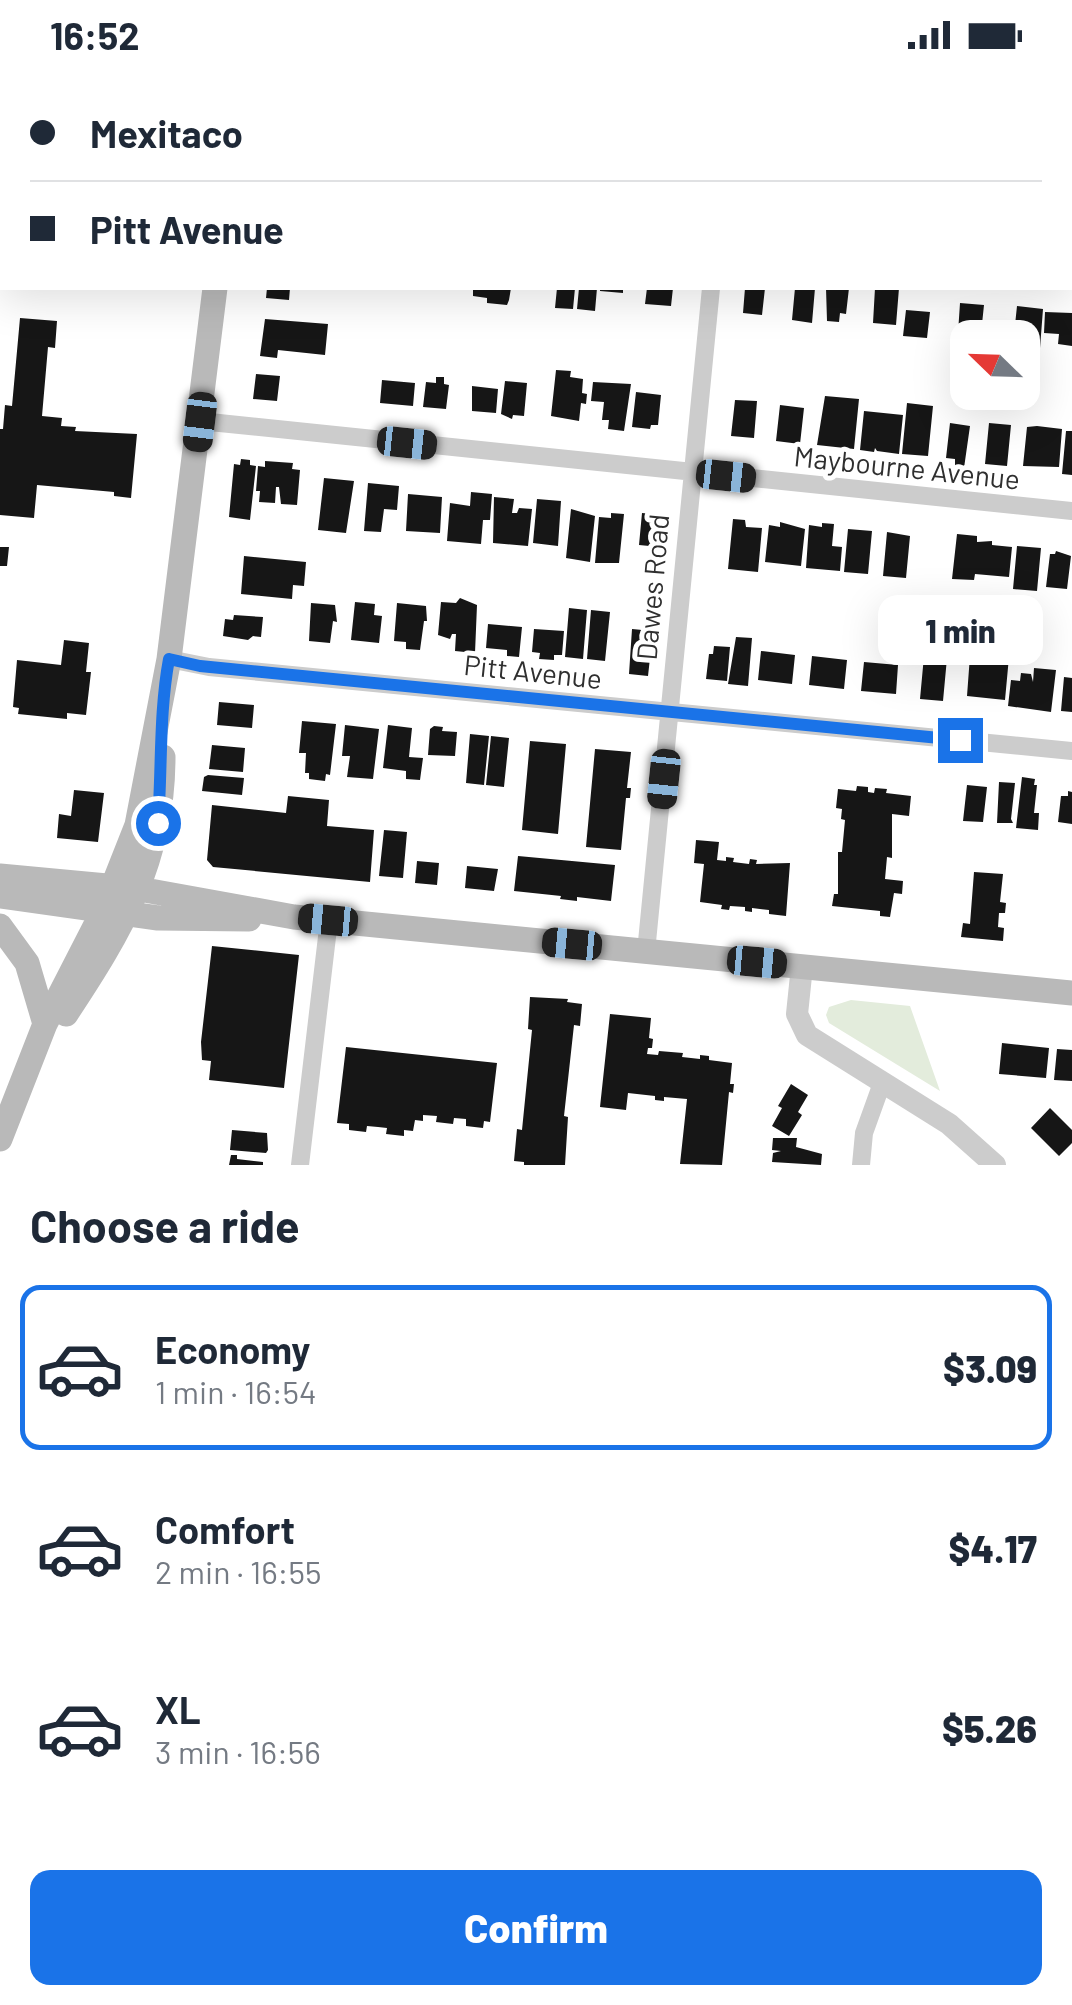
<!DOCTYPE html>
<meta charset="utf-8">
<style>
body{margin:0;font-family:Barlow,sans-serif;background:#f6f6f7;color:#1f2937;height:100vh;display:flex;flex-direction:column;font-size:38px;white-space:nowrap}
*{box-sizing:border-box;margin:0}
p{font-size:32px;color:#747a83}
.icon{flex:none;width:55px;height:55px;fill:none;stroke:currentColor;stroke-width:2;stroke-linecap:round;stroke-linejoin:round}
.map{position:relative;height:1095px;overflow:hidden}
.details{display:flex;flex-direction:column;background:#fff;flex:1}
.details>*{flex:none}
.top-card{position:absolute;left:0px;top:0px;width:1072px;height:220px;box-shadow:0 10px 40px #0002;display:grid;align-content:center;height:220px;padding:0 30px;background:#fff}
.needle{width:65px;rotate:293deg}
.controls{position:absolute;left:950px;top:250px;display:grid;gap:20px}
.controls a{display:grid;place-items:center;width:90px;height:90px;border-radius:20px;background:#fff;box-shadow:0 10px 40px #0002;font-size:50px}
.end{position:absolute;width:45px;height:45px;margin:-22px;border:12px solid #1a73e8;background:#fff;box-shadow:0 0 0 5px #fff}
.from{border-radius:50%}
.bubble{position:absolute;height:70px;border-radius:20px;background:#fff;box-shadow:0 10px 40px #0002;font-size:32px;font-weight:800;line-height:70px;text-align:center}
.car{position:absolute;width:30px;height:60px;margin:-30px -15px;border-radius:12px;box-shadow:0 0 8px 2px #0007;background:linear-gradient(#222 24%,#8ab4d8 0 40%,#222 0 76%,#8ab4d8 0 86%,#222 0)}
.top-card b{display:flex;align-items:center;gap:35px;height:95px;font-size:38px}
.top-card b+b{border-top:2px solid #e0e1e3}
.top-card i{width:25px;height:25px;background:#1f2937}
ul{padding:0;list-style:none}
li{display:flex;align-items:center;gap:30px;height:165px;margin:0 20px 15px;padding:0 10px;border:5px solid transparent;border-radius:20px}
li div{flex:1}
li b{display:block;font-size:38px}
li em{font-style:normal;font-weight:800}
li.on{border-color:#1a73e8}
li>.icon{width:90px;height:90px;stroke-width:1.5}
h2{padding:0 30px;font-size:45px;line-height:120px}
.button{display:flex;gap:20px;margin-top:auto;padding:20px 30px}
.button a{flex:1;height:115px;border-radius:20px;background:#1a73e8;color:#fff;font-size:40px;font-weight:800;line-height:115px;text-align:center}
.status{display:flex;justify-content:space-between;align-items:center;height:70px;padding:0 50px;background:#fff;direction:ltr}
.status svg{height:28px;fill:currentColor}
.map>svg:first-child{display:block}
.green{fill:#e3ecdc}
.building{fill:#161616}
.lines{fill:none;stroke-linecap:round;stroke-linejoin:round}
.minor{stroke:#ccc;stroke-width:18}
.tertiary{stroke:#ccc;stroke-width:22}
.secondary{stroke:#b9b9b9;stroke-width:25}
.route{stroke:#1a73e8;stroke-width:12}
.labels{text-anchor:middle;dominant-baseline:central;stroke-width:10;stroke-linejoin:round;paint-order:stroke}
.street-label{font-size:28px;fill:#2f2f2f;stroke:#fff}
</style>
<div class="status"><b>16:52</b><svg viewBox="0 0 49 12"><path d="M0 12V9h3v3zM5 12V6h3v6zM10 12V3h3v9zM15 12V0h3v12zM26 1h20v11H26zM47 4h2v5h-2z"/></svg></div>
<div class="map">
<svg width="1072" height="1095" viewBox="0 0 1072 1095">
<rect width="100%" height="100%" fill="#fff"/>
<path class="green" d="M961 0H1072V185L1070 2H961Z
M851 930 910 936 940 1021 829 953 826 945 829 937Z"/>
<path class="building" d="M267 218H290L289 230 266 228Z
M473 218H511L509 230 507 235 487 233V228L473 226Z
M557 218H575L573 239 555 238Z
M579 218H597L595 241 577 239Z
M600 218H623V223L600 221Z
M647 218H673L671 236 645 234Z
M745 218H765L762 245 743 243Z
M795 218H815L812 253 792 250Z
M826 218H849L846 244 840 243 839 252 827 251Z
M875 218H899L896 255 873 253Z
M960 233 984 235 982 254 994 256 993 268H968V280L957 278Z
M1017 236 1043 239 1040 278 1031 277 1030 286 1022 285V268H1002L1004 254 1015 255Z
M906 240 930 242 927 268 903 266Z
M1045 242 1072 243V276L1058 274 1059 264 1044 263Z
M20 248 57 251 55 278 48 277 42 346 62 348 61 356 76 357 75 361 137 364 131 428 114 426V422L37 415 34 448 0 445V359H3L5 335 12 336Z
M265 249 328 254 325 285 278 280 277 288 260 286Z
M556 300 571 301 570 307 583 309 582 323 587 324 586 334 581 333 579 351 551 346Z
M256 304 280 306 277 331 253 329Z
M436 307H444V314L449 315 446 339 423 337 426 312 436 313Z
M382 310 415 313 413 336 380 333Z
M505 311 527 313 524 346 513 345 512 349 501 344Z
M593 312 631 314 624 361 608 359 609 350H602L604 332 591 331Z
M472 316 498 319 496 343 472 341Z
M636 322 661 325 658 355H651L650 359 632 357Z
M825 326 859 329 854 379 817 375Z
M735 330 757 331 754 368 731 366Z
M907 333 933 336 928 386 902 384Z
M780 335 804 338 800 374 776 371Z
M864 341 903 345 899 384 877 381 875 378 874 382 860 380Z
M950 353 970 356 964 398 955 397V389L946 388Z
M989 353 1011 355 1007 396 985 394Z
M1037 356 1062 359 1059 397 1023 396 1027 357Z
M1066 361H1072V405L1062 404Z
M241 389 250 390V395L256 396 250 450 229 447 234 394 240 395Z
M265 391 293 393 292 399 300 400 297 435 281 434 279 417H276L275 433 259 432 260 421H256L258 396 265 397Z
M324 408 354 411 346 463 318 460Z
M368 413 399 416 397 440 384 439 381 462 364 461Z
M471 422 492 424 490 450H483L481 474 447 471 450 433 470 436Z
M408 424 442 427 440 463 406 461Z
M494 427 514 429 512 443H517L519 438 532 439 528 476 493 473Z
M537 429 561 431 558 476 533 473Z
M571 439 595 446 590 492 566 488Z
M611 443 624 444 619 493H595L599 447 611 448Z
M642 443 663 445 660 477 639 475Z
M733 449 745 450 746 457 762 458 758 502 728 499Z
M780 452 805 459 801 496 765 492 769 455 780 457Z
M822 453 834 454 832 476 842 477 840 501 806 498 809 455 822 457Z
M848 459 872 461 868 504 844 502Z
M887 462 910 466 906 508 883 506Z
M957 464 977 466V472L992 471V475L1012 477 1009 507 975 504 974 510 952 509Z
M1017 476 1041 478 1037 521 1013 519Z
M0 477H9L7 496H0Z
M1056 481 1071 486 1067 519 1046 517 1050 484H1055Z
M244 486 306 492 304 516 293 515 292 529 241 524Z
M460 528 477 535 475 583 455 581 456 564H452L450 569 438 565 441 532 456 533Z
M355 532 375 534 374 545 382 546 379 573 351 570Z
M311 533 335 535 337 552 333 551 330 573 309 571Z
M397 533 426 536 427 551H424L420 580 406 579V572L394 571Z
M569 538 587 540 583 589 565 587Z
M591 540 610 542 605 591 587 589Z
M234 545 263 547 261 567 253 566 248 570 223 566 225 549 233 550Z
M488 554 522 557 519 587 507 586V580L486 578Z
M534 559 564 561 562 585H554V590L539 589 540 583 532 582Z
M632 559 653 561 648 606 629 604Z
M736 567 752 568 748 616 728 614Z
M64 570 89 573 86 602H91L86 645 67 643V649L18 644 19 638 13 637 17 590 61 595Z
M971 572 1010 576 1005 630 967 626Z
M714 576 730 577 727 611 706 609 709 584H713Z
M761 581 795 585 792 614 758 610Z
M812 586 847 590 844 619 809 615Z
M924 586 947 588 943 631 920 629Z
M864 592 898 595 896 624 861 621Z
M1034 598 1056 600 1051 642 1008 636 1011 610 1020 611 1021 603 1031 604 1033 612Z
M1064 607 1072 608V642L1061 641Z
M219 632 254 635 252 658 217 655Z
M302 651 336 654 330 705 326 704 325 711 309 709V703H305L306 683H299Z
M345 655 379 659 373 709 347 707 350 686H342Z
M388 655 412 658 409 687 423 688 420 710 406 709V701L383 698Z
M434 656 443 657 442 661 457 662 455 686 428 685 430 659Z
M470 664 489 666 484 715 466 713Z
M491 666 509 668 504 717 486 715Z
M530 671 566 674 558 764 522 760Z
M212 675 245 678 243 702 209 699Z
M595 679 631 682 627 718H631L630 728H626L621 780 586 777Z
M208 705 244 708 242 725 202 721 204 707Z
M1022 707 1035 709 1034 715H1037L1034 743H1039L1038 760 1016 758Z
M999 712 1015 713 1011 749 1013 753H997Z
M967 715 987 717 983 752 963 751Z
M857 716 868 717V722L874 723 875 718 887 719 886 723 911 726 909 746 892 744V788L887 787 885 809 903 811 902 824 894 823 890 847 880 846V841L832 836 834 824H838V782H842L845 750 841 749 842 739 836 738 838 719 856 721Z
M74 720 104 723 98 772 57 768 59 744 71 746Z
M1068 721 1072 722V754L1058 752 1061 726H1068Z
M288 726 329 730 327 756 374 760 370 812 213 797 207 790 212 735 286 743Z
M384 760 407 762 403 808 379 806Z
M696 770 719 772 717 790 726 791V787L734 788 733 792 749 794 750 789 757 790 756 794 790 793 786 846 769 844V840L752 838V842L745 841V837L730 836 729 840 721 839 722 835 700 832 704 794 694 793Z
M518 786 615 795 611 831 577 827V831L560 829 561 826 514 821Z
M417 791 439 793 437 815 415 813Z
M467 796 498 799 494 821 465 818Z
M974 802 1003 804 1000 832 1006 833 1005 843H999L998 857 1004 858 1003 871 961 867 963 853 970 854Z
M212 876 299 885 284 1018 209 1010 211 991 202 990 201 972Z
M530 927 568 929 567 932 582 934 580 956 574 955 564 1046 568 1047 565 1095H524V1092L514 1091 517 1059 522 1060 532 960 528 959Z
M610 944 651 948 649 968 653 969 652 978H648L647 984 658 985 659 981 683 983 682 987 700 989V985L709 986V990L732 993 730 1014H734L733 1023 729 1022 722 1095 680 1094 687 1029 664 1027V1031L655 1030V1026L628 1023 626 1040 600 1037Z
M1002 973 1049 978 1046 1008 999 1004Z
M346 977 497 993 490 1052 484 1051 483 1058 466 1056V1049L454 1048 453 1054 436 1052 437 1046 423 1045V1051L415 1050 413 1061 404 1060V1066L386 1064 387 1058 378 1057 367 1056 366 1062 349 1060V1054L337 1053Z
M1057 979 1072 980V1011L1054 1010Z
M791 1014 808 1025 798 1042 802 1045 789 1066 772 1056 782 1038 778 1036Z
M1050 1038 1072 1060V1073L1059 1086 1031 1058Z
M232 1060 267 1063 268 1080 266 1083 230 1080Z
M773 1068H797L796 1077 822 1084 821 1095 772 1092 773 1083 781 1081 772 1080Z
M231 1085H237V1089L263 1092V1095H229Z"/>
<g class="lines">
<path class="minor" d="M732 2V0
M1070 198 1072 199
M200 351 1072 441
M169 589 209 597 1072 681
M646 882 711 218
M300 1095 329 850
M861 1095 864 1063 882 1013"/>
<path class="tertiary" d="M802 896 797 944 807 965 949 1054 995 1095"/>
<path class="secondary" d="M238 2V0
M0 806 139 819 294 847 1072 923
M0 826 158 848 249 849
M0 856 27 893 45 954
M66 944C121 861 163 791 163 687
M0 1069 45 954 103 841 137 755 169 589 215 218"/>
</g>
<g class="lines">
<path class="route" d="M158 753C162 698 159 643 169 589L200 596 960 670"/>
</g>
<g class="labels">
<g class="street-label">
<text transform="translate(907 397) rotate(6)">Maybourne Avenue</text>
<text transform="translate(652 517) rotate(-85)">Dawes Road</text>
<text transform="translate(533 601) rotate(6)">Pitt Avenue</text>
</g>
</g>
</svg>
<div class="controls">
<a><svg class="needle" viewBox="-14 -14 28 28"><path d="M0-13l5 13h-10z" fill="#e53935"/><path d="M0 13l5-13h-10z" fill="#747a83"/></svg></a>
</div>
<i class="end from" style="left:158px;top:753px"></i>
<i class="end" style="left:960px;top:670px"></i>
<div class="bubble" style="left:878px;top:525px;width:165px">1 min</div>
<i class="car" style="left:200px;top:352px;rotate:187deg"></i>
<i class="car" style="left:407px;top:373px;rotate:96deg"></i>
<i class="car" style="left:726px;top:406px;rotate:96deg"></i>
<i class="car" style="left:664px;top:709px;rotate:186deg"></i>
<i class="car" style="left:328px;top:850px;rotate:275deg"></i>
<i class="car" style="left:572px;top:874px;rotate:275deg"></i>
<i class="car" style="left:757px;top:892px;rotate:95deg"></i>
<div class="top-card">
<b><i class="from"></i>Mexitaco</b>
<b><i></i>Pitt Avenue</b>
</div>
</div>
<section class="details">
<h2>Choose a ride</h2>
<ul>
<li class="on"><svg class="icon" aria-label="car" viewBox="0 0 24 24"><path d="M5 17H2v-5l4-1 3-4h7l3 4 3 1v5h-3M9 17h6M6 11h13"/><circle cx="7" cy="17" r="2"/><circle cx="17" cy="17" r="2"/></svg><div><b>Economy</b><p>1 min · 16:54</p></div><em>$3.09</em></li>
<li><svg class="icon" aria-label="car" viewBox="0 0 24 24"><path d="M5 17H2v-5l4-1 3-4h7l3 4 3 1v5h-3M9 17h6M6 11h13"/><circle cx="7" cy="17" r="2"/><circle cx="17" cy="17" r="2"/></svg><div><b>Comfort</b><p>2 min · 16:55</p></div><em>$4.17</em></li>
<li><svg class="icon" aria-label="car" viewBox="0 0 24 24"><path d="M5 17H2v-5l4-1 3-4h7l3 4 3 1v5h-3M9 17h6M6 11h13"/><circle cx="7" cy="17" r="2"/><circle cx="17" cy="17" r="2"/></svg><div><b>XL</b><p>3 min · 16:56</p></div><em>$5.26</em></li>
</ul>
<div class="button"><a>Confirm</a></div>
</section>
